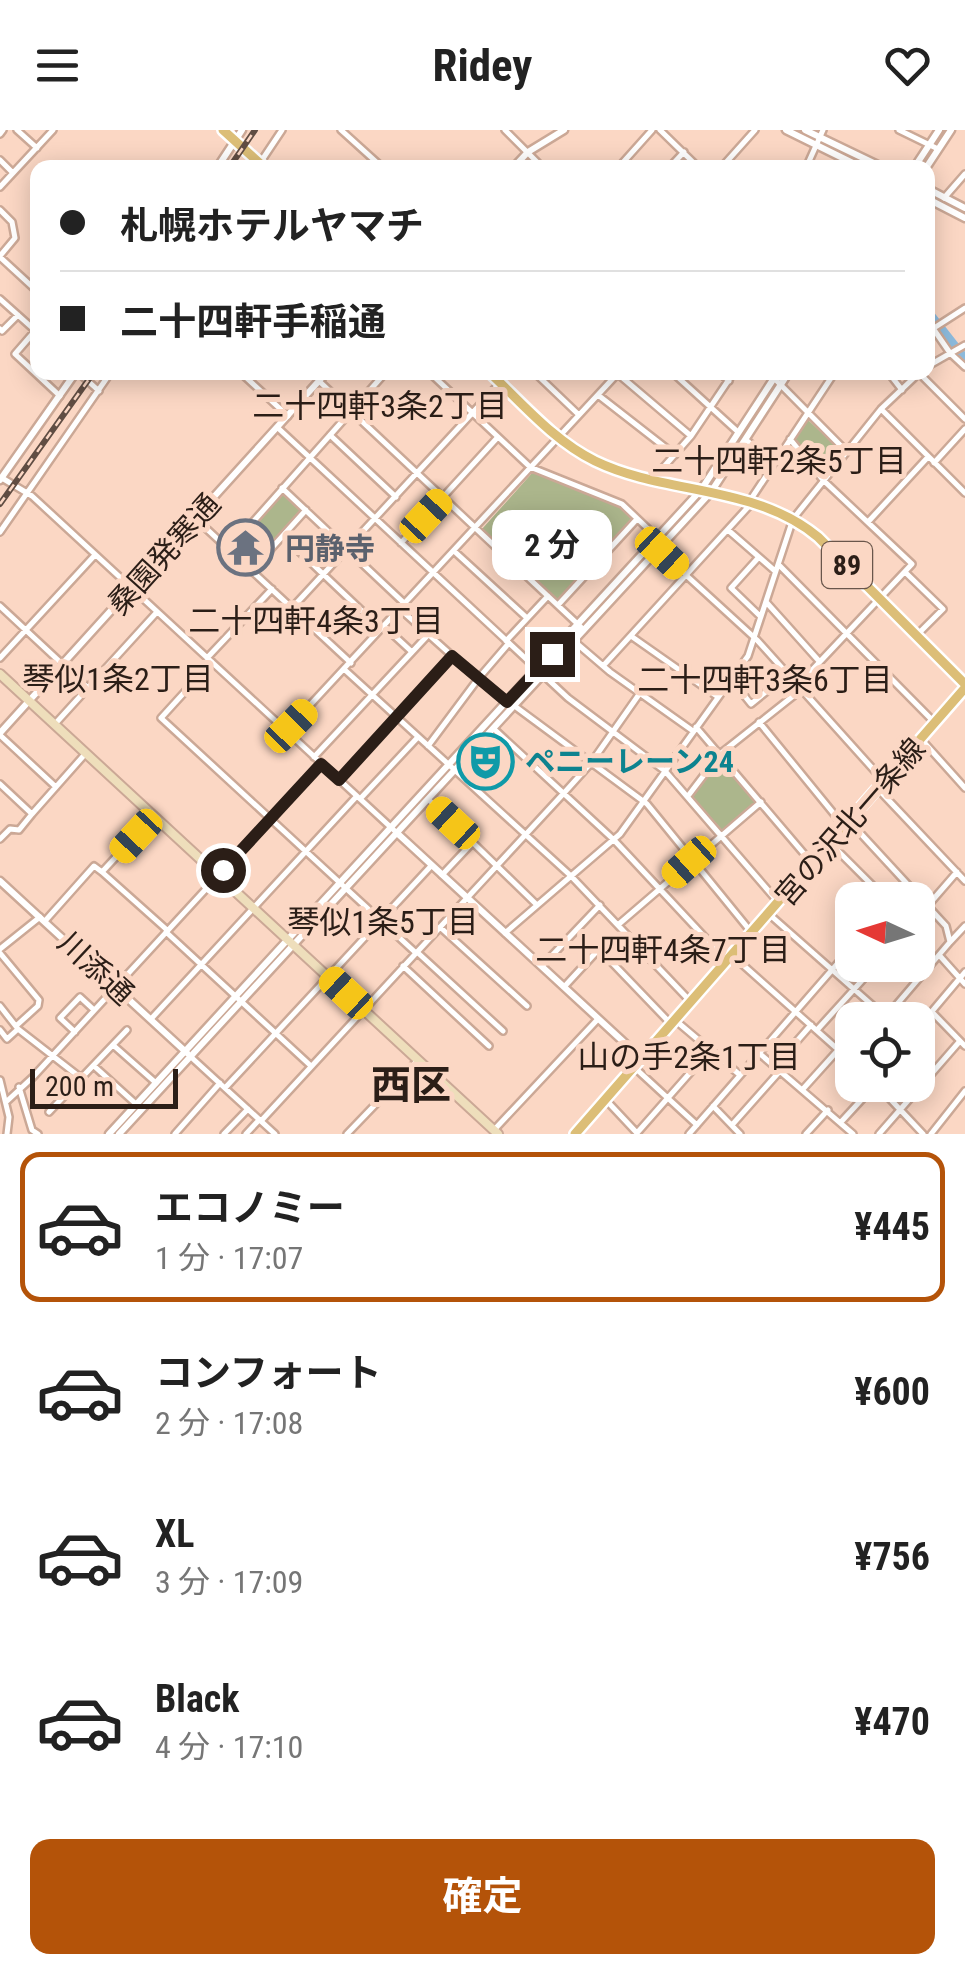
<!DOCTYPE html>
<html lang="ja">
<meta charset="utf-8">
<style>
body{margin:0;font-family:"Roboto Condensed","Noto Sans JP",sans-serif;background:#f6f6f6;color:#222;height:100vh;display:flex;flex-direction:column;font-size:38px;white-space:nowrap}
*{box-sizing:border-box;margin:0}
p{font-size:32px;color:#767676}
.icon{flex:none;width:55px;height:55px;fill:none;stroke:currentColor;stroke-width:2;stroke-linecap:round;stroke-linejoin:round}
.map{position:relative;height:1004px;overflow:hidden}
.panel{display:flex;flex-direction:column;background:#fff;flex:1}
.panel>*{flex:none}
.guide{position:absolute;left:30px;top:30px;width:905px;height:220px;border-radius:20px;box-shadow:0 5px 25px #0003;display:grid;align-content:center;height:220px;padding:0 30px;background:#fff}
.needle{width:65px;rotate:274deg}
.buttons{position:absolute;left:835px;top:752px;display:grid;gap:20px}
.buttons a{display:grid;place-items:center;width:100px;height:100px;border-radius:20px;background:#fff;box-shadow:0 5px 25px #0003;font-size:50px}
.scale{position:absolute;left:30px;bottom:25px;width:148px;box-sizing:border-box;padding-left:10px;border:5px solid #2b1e17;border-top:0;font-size:28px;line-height:35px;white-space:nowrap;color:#2b1e17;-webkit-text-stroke:8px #fbd7c4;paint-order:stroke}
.end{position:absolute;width:45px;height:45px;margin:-22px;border:12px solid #2b1e17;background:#fff;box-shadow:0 0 0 5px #fff}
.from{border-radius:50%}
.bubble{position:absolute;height:70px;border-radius:20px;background:#fff;box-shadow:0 5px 25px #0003;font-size:32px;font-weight:700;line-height:70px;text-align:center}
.car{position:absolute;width:30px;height:60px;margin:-30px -15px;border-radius:12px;box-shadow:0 0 8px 2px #0007;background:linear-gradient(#f5c518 24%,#345 0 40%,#f5c518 0 76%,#345 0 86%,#f5c518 0)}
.guide b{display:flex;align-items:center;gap:35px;height:95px;font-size:38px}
.guide b+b{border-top:2px solid #e0e0e0}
.guide i{width:25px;height:25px;background:#222}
ul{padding:18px 0 0;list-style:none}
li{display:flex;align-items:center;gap:30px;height:150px;margin:0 20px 15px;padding:0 10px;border:5px solid transparent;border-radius:20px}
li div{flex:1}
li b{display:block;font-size:38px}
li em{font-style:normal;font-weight:700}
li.current{border-color:#b45309}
li>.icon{width:90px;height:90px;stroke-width:1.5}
.button{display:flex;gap:20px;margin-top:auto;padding:20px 30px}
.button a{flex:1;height:115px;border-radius:20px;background:#b45309;color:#fff;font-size:40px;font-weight:700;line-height:115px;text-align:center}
header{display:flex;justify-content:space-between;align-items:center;height:130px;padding:0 30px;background:#fff;font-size:45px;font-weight:700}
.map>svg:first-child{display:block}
.green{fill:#acb68c}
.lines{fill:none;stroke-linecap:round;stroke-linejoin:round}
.river{stroke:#8cbadc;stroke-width:9}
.minor-casing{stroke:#cba896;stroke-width:10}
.tertiary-casing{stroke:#cba896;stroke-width:11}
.secondary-casing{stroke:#cba896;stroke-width:12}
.primary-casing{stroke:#fff;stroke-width:14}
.minor{stroke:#fff;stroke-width:5}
.tertiary{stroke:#fff;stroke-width:6}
.secondary{stroke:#eedebb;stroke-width:8}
.primary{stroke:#dcbe77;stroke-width:9}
.rail-casing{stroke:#604d43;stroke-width:6}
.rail{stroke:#fbd7c4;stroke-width:2.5;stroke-dasharray:8;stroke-linecap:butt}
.route{stroke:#2b1e17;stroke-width:12}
.labels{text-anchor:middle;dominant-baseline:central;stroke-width:10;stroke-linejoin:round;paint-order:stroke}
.shield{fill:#fbd7c4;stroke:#69564b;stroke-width:2.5}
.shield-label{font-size:28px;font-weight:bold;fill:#2b1e17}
.worship-label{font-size:30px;font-weight:bold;fill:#5b616d;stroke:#fbd7c4;text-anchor:start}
.street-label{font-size:30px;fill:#2b1e17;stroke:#fbd7c4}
.culture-label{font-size:30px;font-weight:bold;fill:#0d838f;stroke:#fbd7c4;text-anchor:start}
.neighbourhood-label{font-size:32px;fill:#2b1e17;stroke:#fbd7c4}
.district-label{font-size:40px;font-weight:bold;fill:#2b1e17;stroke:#fbd7c4}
</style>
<header><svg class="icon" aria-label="menu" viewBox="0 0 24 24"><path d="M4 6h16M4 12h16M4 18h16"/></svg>Ridey<svg class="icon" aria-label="heart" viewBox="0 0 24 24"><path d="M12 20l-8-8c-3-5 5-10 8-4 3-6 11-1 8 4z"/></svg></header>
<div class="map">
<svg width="965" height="1004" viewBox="0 0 965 1004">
<rect width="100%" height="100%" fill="#fbd7c4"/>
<path class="green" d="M807 289 841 321 824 344 794 311Z
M533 342 621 377 633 389 558 471 482 399Z
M283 364 301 381 274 411 256 394Z
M719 630 756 671 723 701 692 667Z"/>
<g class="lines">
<path class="river" d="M928 182 965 229"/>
<defs>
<path id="minor" d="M17 0 37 18
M341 0 383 38
M505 0 543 38
M660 0 699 38
M899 0 938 19
M0 4 3 0
M0 30 12 42
M260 33 282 0
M618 38 652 0
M669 38 684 22
M721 38 755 0
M806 38 823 0
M0 57 53 0
M944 68 965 44
M0 80 12 92 15 108 0 126
M0 127 38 162
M0 169 38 203
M928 191 950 223 965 237
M934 198 965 178
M0 199 2 201 18 185
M35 201 15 224 60 266
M928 236 965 215
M78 242 99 261
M240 242 288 286
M429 242 530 337 622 374 664 414
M534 242 579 285
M672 242 738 302
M719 242 729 251
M768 242 846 321
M888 242 902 260
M919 243 965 289
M618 244 691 306
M319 251 584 500
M598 265 675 325
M882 280 965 363
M278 298 568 568 665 641 779 773
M330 305 396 367
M790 309 823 350 912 434 798 555
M746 310 775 333
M934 333 965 299
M2 348 32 366 397 703
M654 348 691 306 734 242
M282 358 404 473
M749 372 835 242
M196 389 351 533
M868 392 928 327
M728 400 775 441
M0 402 111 242
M283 406 381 499
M401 413 497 308
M652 414 757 510 882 649
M229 419 386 242
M454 421 527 488
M759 427 731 458 760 486
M779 435 935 593
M252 440 306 380
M905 442 943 479 916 506
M767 473 819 531
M558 475 637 389
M0 476 88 558
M292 478 500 253
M400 479 478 549 647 674 752 803
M385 497 412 522
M568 506 610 542 693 601
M631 506 718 567
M506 511 548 466
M0 528 95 425
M207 528 272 459
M212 532 161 588 416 823
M603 536 750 375
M345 540 571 746 691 872
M731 549 751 574 788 544
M759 592 843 695
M55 594 157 482
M696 597 811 732
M494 599 614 710 726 830
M286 601 619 242
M0 605 56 657
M921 609 965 658
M428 616 478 549 509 513
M314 627 428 505
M339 650 452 527
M0 654 32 684 86 623
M878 659 965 751
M688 666 720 624 802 559
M360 669 418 607
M429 670 537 775
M153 687 102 742 167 800
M850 692 946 796 950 812 886 887
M0 709 10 699 19 700 32 684
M831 714 880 763 874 770
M442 745 473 712
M770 785 889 890
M918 787 957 742
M45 791 94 736 102 742
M619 794 761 672
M440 797 527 876
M166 802 311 936
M505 803 620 704 748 526 793 389 881 279 920 242
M950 812 965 796
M0 819 40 787
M417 822 503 901
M0 823 39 870 38 876 16 896
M733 826 852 932
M940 826 965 854
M403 836 489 916
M542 836 600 775
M564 857 599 819 671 894
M0 876 18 899 81 948
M932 882 965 916
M151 889 356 667
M675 890 740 945
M866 890 877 878
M918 898 965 842
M0 900 7 909 18 899
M817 900 876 835
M75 902 60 888 80 867 93 879
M113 915 156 953
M918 919 921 923 918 928
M840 921 852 906
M759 923 853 1004
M191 927 275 1004
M94 936 136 974
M775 936 811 895
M634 937 697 995
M0 950 9 987 7 1004
M877 955 923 1004
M19 957 32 1000 38 1004
M225 958 431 736
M803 959 839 919
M886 965 894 955
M606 970 636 1002
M6 972 33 947 321 634
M713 976 740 1004
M49 982 127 900
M261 991 564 663 591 633 640 563
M841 992 875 955
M732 995 780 941
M494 1000 598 889
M637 1003 711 919
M175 1004 220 953
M224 1004 248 979
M246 1004 259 990
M347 1004 418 930
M689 1004 852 817
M806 1004 828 980
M879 1004 960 911
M931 1004 965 961"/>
<path id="tertiary" d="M786 0 863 38
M805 0 884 38
M217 38 242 0
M513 38 528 22 564 0
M914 38 939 0
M926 38 951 0
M928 59 965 78
M928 69 965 88
M0 350 76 242
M0 603 327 242
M397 703 641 928
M0 751 187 923
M109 1004 701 360 778 242
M119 1004 711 362 789 242"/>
<path id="secondary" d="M0 544 498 1004"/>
<path id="primary" d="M223 0 265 38
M489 242C522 273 554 311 595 331 665 365 754 354 818 407L965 554
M575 1004 965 558"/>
</defs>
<use href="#minor" class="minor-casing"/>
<use href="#tertiary" class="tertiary-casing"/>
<use href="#secondary" class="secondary-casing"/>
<use href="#primary" class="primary-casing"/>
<use href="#minor" class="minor"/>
<use href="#tertiary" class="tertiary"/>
<use href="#secondary" class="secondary"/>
<use href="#primary" class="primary"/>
<defs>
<path id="rail" d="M229 38 255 0
M0 374 94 242"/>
</defs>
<use href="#rail" class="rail-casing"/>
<use href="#rail" class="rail"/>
</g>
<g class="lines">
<path class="route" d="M223 740 321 634 339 650 452 526 507 572 552 524"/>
</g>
<defs>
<symbol id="temple-ring" viewBox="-11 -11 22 22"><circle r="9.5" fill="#fbd7c4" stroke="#6b7280" stroke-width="1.5"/><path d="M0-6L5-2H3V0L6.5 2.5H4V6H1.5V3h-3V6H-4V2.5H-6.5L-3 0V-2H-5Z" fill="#6b7280"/></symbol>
<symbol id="theatre-ring" viewBox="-11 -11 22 22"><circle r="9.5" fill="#fbd7c4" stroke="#0f9aa8" stroke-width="1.5"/><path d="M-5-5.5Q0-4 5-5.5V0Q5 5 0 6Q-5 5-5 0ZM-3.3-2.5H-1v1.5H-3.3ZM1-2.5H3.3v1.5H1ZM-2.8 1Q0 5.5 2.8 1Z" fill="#0f9aa8"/></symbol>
</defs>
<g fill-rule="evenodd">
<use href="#temple-ring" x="214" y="386" width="63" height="63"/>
<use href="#theatre-ring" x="454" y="600" width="63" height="63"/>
</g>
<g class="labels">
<rect class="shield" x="822" y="412" width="50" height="46" rx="8"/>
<g class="shield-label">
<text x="847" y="435">89</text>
</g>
<g class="worship-label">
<text x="285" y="418">円静寺</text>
</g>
<g class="street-label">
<text transform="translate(164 424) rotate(-48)">桑園発寒通</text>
<text transform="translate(850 692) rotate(-49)">宮の沢北一条線</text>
<text transform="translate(96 838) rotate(43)">川添通</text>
</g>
<g class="culture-label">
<text x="525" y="631">ペニーレーン24</text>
</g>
<g class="neighbourhood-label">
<text x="380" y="276">二十四軒3条2丁目</text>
<text x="779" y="331">二十四軒2条5丁目</text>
<text x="316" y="491">二十四軒4条3丁目</text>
<text x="118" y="549">琴似1条2丁目</text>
<text x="765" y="550">二十四軒3条6丁目</text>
<text x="383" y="792">琴似1条5丁目</text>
<text x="663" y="820">二十四軒4条7丁目</text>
<text x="689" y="927">山の手2条1丁目</text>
</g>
<g class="district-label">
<text x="411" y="955">西区</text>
</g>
</g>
</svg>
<div class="buttons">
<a><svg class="needle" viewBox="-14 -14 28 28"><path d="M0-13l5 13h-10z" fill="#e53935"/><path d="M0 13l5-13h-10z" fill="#767676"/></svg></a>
<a><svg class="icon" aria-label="locate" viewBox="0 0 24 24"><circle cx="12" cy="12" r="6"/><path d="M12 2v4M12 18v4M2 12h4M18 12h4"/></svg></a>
</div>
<div class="scale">200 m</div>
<i class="end from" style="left:223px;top:740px"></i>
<i class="end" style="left:552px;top:524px"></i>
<div class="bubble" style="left:492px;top:380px;width:120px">2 分</div>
<i class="car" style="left:426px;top:386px;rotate:43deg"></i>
<i class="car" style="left:662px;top:423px;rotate:133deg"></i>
<i class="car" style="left:291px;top:596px;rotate:44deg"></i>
<i class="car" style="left:453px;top:693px;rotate:313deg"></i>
<i class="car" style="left:136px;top:706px;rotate:223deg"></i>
<i class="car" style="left:689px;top:732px;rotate:228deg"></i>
<i class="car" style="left:346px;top:863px;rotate:313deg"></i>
<div class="guide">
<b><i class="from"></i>札幌ホテルヤマチ</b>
<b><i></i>二十四軒手稲通</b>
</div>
</div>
<section class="panel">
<ul>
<li class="current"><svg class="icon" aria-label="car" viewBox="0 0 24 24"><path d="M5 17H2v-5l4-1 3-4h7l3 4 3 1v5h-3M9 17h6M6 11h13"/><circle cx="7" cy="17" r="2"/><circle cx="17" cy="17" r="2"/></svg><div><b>エコノミー</b><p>1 分 · 17:07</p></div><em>¥445</em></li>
<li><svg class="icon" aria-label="car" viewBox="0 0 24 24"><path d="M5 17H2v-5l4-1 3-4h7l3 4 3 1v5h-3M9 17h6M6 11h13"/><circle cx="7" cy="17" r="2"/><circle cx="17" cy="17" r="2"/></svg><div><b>コンフォート</b><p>2 分 · 17:08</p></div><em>¥600</em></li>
<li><svg class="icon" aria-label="car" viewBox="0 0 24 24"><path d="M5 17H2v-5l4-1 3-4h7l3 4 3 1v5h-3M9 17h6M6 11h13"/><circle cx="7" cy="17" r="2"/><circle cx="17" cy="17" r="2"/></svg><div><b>XL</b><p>3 分 · 17:09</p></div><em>¥756</em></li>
<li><svg class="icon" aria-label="car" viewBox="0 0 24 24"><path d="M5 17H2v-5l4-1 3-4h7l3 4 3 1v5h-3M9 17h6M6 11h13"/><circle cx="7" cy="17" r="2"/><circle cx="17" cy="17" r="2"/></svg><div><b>Black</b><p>4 分 · 17:10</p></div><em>¥470</em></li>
</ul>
<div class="button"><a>確定</a></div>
</section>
